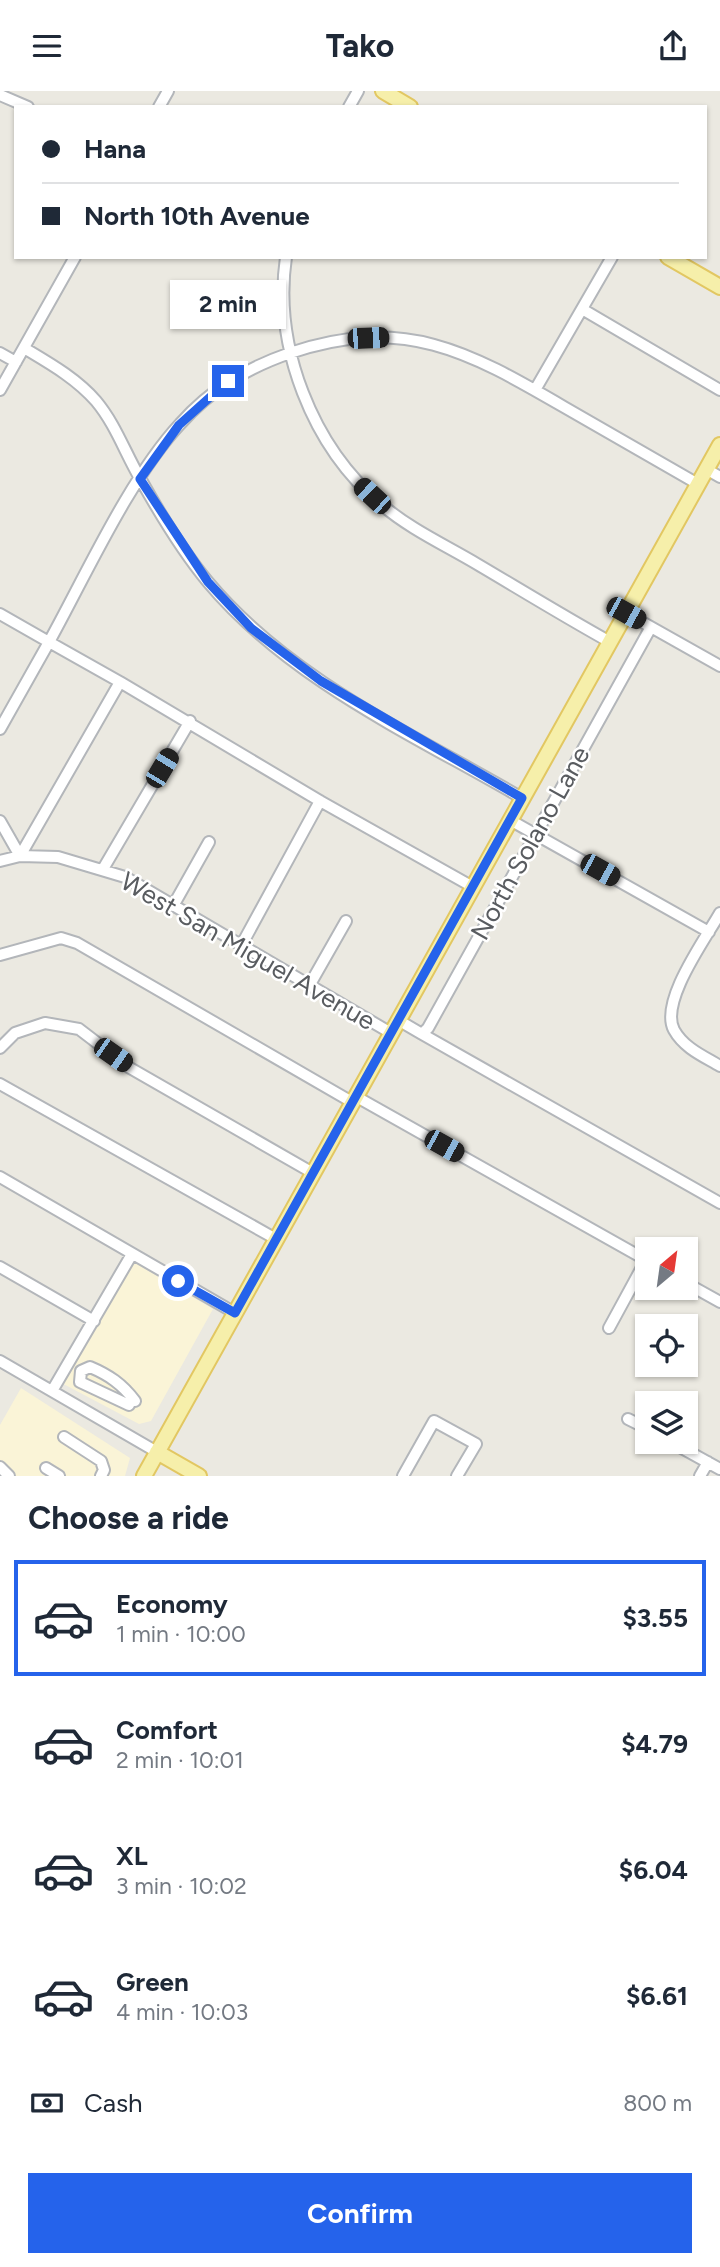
<!DOCTYPE html>
<meta charset="utf-8">
<style>
body{margin:0;font-family:Figtree,sans-serif;background:#f6f6f7;color:#1f2937;height:100vh;display:flex;flex-direction:column;font-size:26px;white-space:nowrap}
*{box-sizing:border-box;margin:0}
p{font-size:23px;color:#747a83}
.icon{flex:none;width:38px;height:38px;fill:none;stroke:currentColor;stroke-width:2;stroke-linecap:round;stroke-linejoin:round}
.map{position:relative;height:1385px;overflow:hidden}
.sheet{display:flex;flex-direction:column;background:#fff;flex:1}
.sheet>*{flex:none}
.top-card{position:absolute;left:14px;top:14px;width:693px;height:154px;border-radius:0px;box-shadow:0 2px 5px #0004;display:grid;align-content:center;height:154px;padding:0 28px;background:#fff}
.needle{width:46px;rotate:29deg}
.controls{position:absolute;left:635px;top:1146px;display:grid;gap:14px}
.controls a{display:grid;place-items:center;width:63px;height:63px;border-radius:0px;background:#fff;box-shadow:0 2px 5px #0004;font-size:35px}
.end{position:absolute;width:32px;height:32px;margin:-16px;border:9px solid #2563eb;background:#fff;box-shadow:0 0 0 4px #fff}
.from{border-radius:50%}
.bubble{position:absolute;height:49px;border-radius:0px;background:#fff;box-shadow:0 2px 5px #0004;font-size:23px;font-weight:700;line-height:49px;text-align:center}
.car{position:absolute;width:21px;height:42px;margin:-21px -10px;border-radius:9px;box-shadow:0 0 5px 2px #0007;background:linear-gradient(#222 24%,#8ab4d8 0 40%,#222 0 76%,#8ab4d8 0 86%,#222 0)}
.top-card b{display:flex;align-items:center;gap:24px;height:66px;font-size:26px}
.top-card b+b{border-top:2px solid #e0e1e3}
.top-card i{width:18px;height:18px;background:#1f2937}
ul{padding:0;list-style:none}
li{display:flex;align-items:center;gap:21px;height:116px;margin:0 14px 10px;padding:0 14px;border:4px solid transparent;border-radius:0px}
li div{flex:1}
li b{display:block;font-size:26px}
li em{font-style:normal;font-weight:700}
li.active{border-color:#2563eb}
li>.icon{width:63px;height:63px;stroke-width:1.5}
h2{padding:0 28px;font-size:32px;line-height:84px}
.pay{display:flex;align-items:center;gap:18px;height:77px;padding:0 28px;font-size:26px}
.pay p{margin-inline-start:auto}
.primary-button{display:flex;gap:14px;margin-top:auto;padding:14px 28px}
.primary-button a{flex:1;height:80px;border-radius:0px;background:#2563eb;color:#fff;font-size:28px;font-weight:700;line-height:80px;text-align:center}
header{display:flex;justify-content:space-between;align-items:center;height:91px;padding:0 28px;background:#fff;font-size:32px;font-weight:700}
.map>svg:first-child{display:block}
.commercial{fill:#faf4d7}
.lines{fill:none;stroke-linecap:round;stroke-linejoin:round}
.minor-casing{stroke:#b3b6ba;stroke-width:14}
.major-casing{stroke:#e2c762;stroke-width:18}
.minor{stroke:#fff;stroke-width:10}
.major{stroke:#f6efaa;stroke-width:14}
.route{stroke:#2563eb;stroke-width:9}
.labels{text-anchor:middle;dominant-baseline:central;stroke-width:5;stroke-linejoin:round;paint-order:stroke}
.street-label{font-size:26px;fill:#595c60;stroke:#fff}
</style>
<header><svg class="icon" aria-label="menu" viewBox="0 0 24 24"><path d="M4 6h16M4 12h16M4 18h16"/></svg>Tako<svg class="icon" aria-label="share" viewBox="0 0 24 24"><path d="M12 15V3M7 8l5-5 5 5M5 13v7h14v-7"/></svg></header>
<div class="map">
<svg width="720" height="1385" viewBox="0 0 720 1385">
<rect width="100%" height="100%" fill="#ebe9e1"/>
<path class="commercial" d="M125 1166 213 1218 151 1330 139 1333 54 1288Z
M21 1297 130 1367 125 1385H0V1334Z"/>
<g class="lines">
<defs>
<path id="minor" d="M0 4 28 16
M159 16 168 0
M349 16 358 0
M286 166C273 255 312 356 382 414 410 438 445 454 477 473 521 499 565 526 610 551
M582 218 720 299
M24 257C49 272 76 287 96 310 116 334 125 362 141 389 160 423 183 461 208 491 290 589 414 644 522 707
M0 262 16 271
M0 299 75 166
M535 299 612 166
M706 378 720 386
M626 522 720 575
M0 523 49 551 0 638
M120 591 320 710 473 796
M510 729 709 841
M0 730 20 765 58 766 125 786 391 942
M0 770 20 765 120 591 49 551C86 484 129 388 180 333 211 298 247 277 290 262 403 224 468 260 564 316 609 342 653 367 698 393
M103 778 190 630
M173 815 209 751
M720 822C706 847 659 911 674 939 684 957 703 965 720 975
M241 855 320 710
M0 864 61 847 77 852 352 1011
M309 895 346 830
M398 929 422 943 428 937 651 536
M422 943 720 1112
M0 957 15 942 45 932 79 938 130 977 313 1082
M0 993 276 1148
M355 1005 648 1170
M0 1086 235 1222
M0 1176 94 1230
M686 1192 720 1211
M609 1237 646 1169
M0 1270 157 1361
M52 1300 132 1163
M129 1314 80 1291 81 1280 90 1276C109 1284 122 1293 135 1310
M628 1328 648 1338
M64 1346 101 1370 104 1379 101 1385
M671 1351 720 1378
M0 1376 9 1385
M46 1377 59 1385
M403 1385 434 1330 476 1353 457 1385
M700 1385 708 1371"/>
<path id="major" d="M383 0 410 16
M668 166 720 196
M157 1361 199 1385
M144 1385 720 354"/>
</defs>
<use href="#minor" class="minor-casing"/>
<use href="#major" class="major-casing"/>
<use href="#minor" class="minor"/>
<use href="#major" class="major"/>
</g>
<g class="lines">
<path class="route" d="M178 1190 235 1222 522 707 321 590 251 537 208 491 140 388 179 334 228 290"/>
</g>
<g class="labels">
<g class="street-label">
<text transform="translate(530 752) rotate(-61)">North Solano Lane</text>
<text transform="translate(248 860) rotate(30)">West San Miguel Avenue</text>
</g>
</g>
</svg>
<div class="controls">
<a><svg class="needle" viewBox="-14 -14 28 28"><path d="M0-13l5 13h-10z" fill="#e53935"/><path d="M0 13l5-13h-10z" fill="#747a83"/></svg></a>
<a><svg class="icon" aria-label="locate" viewBox="0 0 24 24"><circle cx="12" cy="12" r="6"/><path d="M12 2v4M12 18v4M2 12h4M18 12h4"/></svg></a>
<a><svg class="icon" aria-label="layers" viewBox="0 0 24 24"><path d="M12 4l9 5-9 5-9-5zM3 14l9 5 9-5"/></svg></a>
</div>
<i class="end from" style="left:178px;top:1190px"></i>
<i class="end" style="left:228px;top:290px"></i>
<div class="bubble" style="left:170px;top:189px;width:116px">2 min</div>
<i class="car" style="left:368px;top:247px;rotate:88deg"></i>
<i class="car" style="left:372px;top:405px;rotate:313deg"></i>
<i class="car" style="left:626px;top:522px;rotate:119deg"></i>
<i class="car" style="left:162px;top:677px;rotate:31deg"></i>
<i class="car" style="left:600px;top:779px;rotate:119deg"></i>
<i class="car" style="left:113px;top:964px;rotate:125deg"></i>
<i class="car" style="left:444px;top:1055px;rotate:119deg"></i>
<div class="top-card">
<b><i class="from"></i>Hana</b>
<b><i></i>North 10th Avenue</b>
</div>
</div>
<section class="sheet">
<h2>Choose a ride</h2>
<ul>
<li class="active"><svg class="icon" aria-label="car" viewBox="0 0 24 24"><path d="M5 17H2v-5l4-1 3-4h7l3 4 3 1v5h-3M9 17h6M6 11h13"/><circle cx="7" cy="17" r="2"/><circle cx="17" cy="17" r="2"/></svg><div><b>Economy</b><p>1 min · 10:00</p></div><em>$3.55</em></li>
<li><svg class="icon" aria-label="car" viewBox="0 0 24 24"><path d="M5 17H2v-5l4-1 3-4h7l3 4 3 1v5h-3M9 17h6M6 11h13"/><circle cx="7" cy="17" r="2"/><circle cx="17" cy="17" r="2"/></svg><div><b>Comfort</b><p>2 min · 10:01</p></div><em>$4.79</em></li>
<li><svg class="icon" aria-label="car" viewBox="0 0 24 24"><path d="M5 17H2v-5l4-1 3-4h7l3 4 3 1v5h-3M9 17h6M6 11h13"/><circle cx="7" cy="17" r="2"/><circle cx="17" cy="17" r="2"/></svg><div><b>XL</b><p>3 min · 10:02</p></div><em>$6.04</em></li>
<li><svg class="icon" aria-label="car" viewBox="0 0 24 24"><path d="M5 17H2v-5l4-1 3-4h7l3 4 3 1v5h-3M9 17h6M6 11h13"/><circle cx="7" cy="17" r="2"/><circle cx="17" cy="17" r="2"/></svg><div><b>Green</b><p>4 min · 10:03</p></div><em>$6.61</em></li>
</ul>
<div class="pay"><svg class="icon" aria-label="cash" viewBox="0 0 24 24"><path d="M3 7h18v10H3z"/><circle cx="12" cy="12" r="2"/></svg>Cash<p>800 m</p></div>
<div class="primary-button"><a>Confirm</a></div>
</section>
